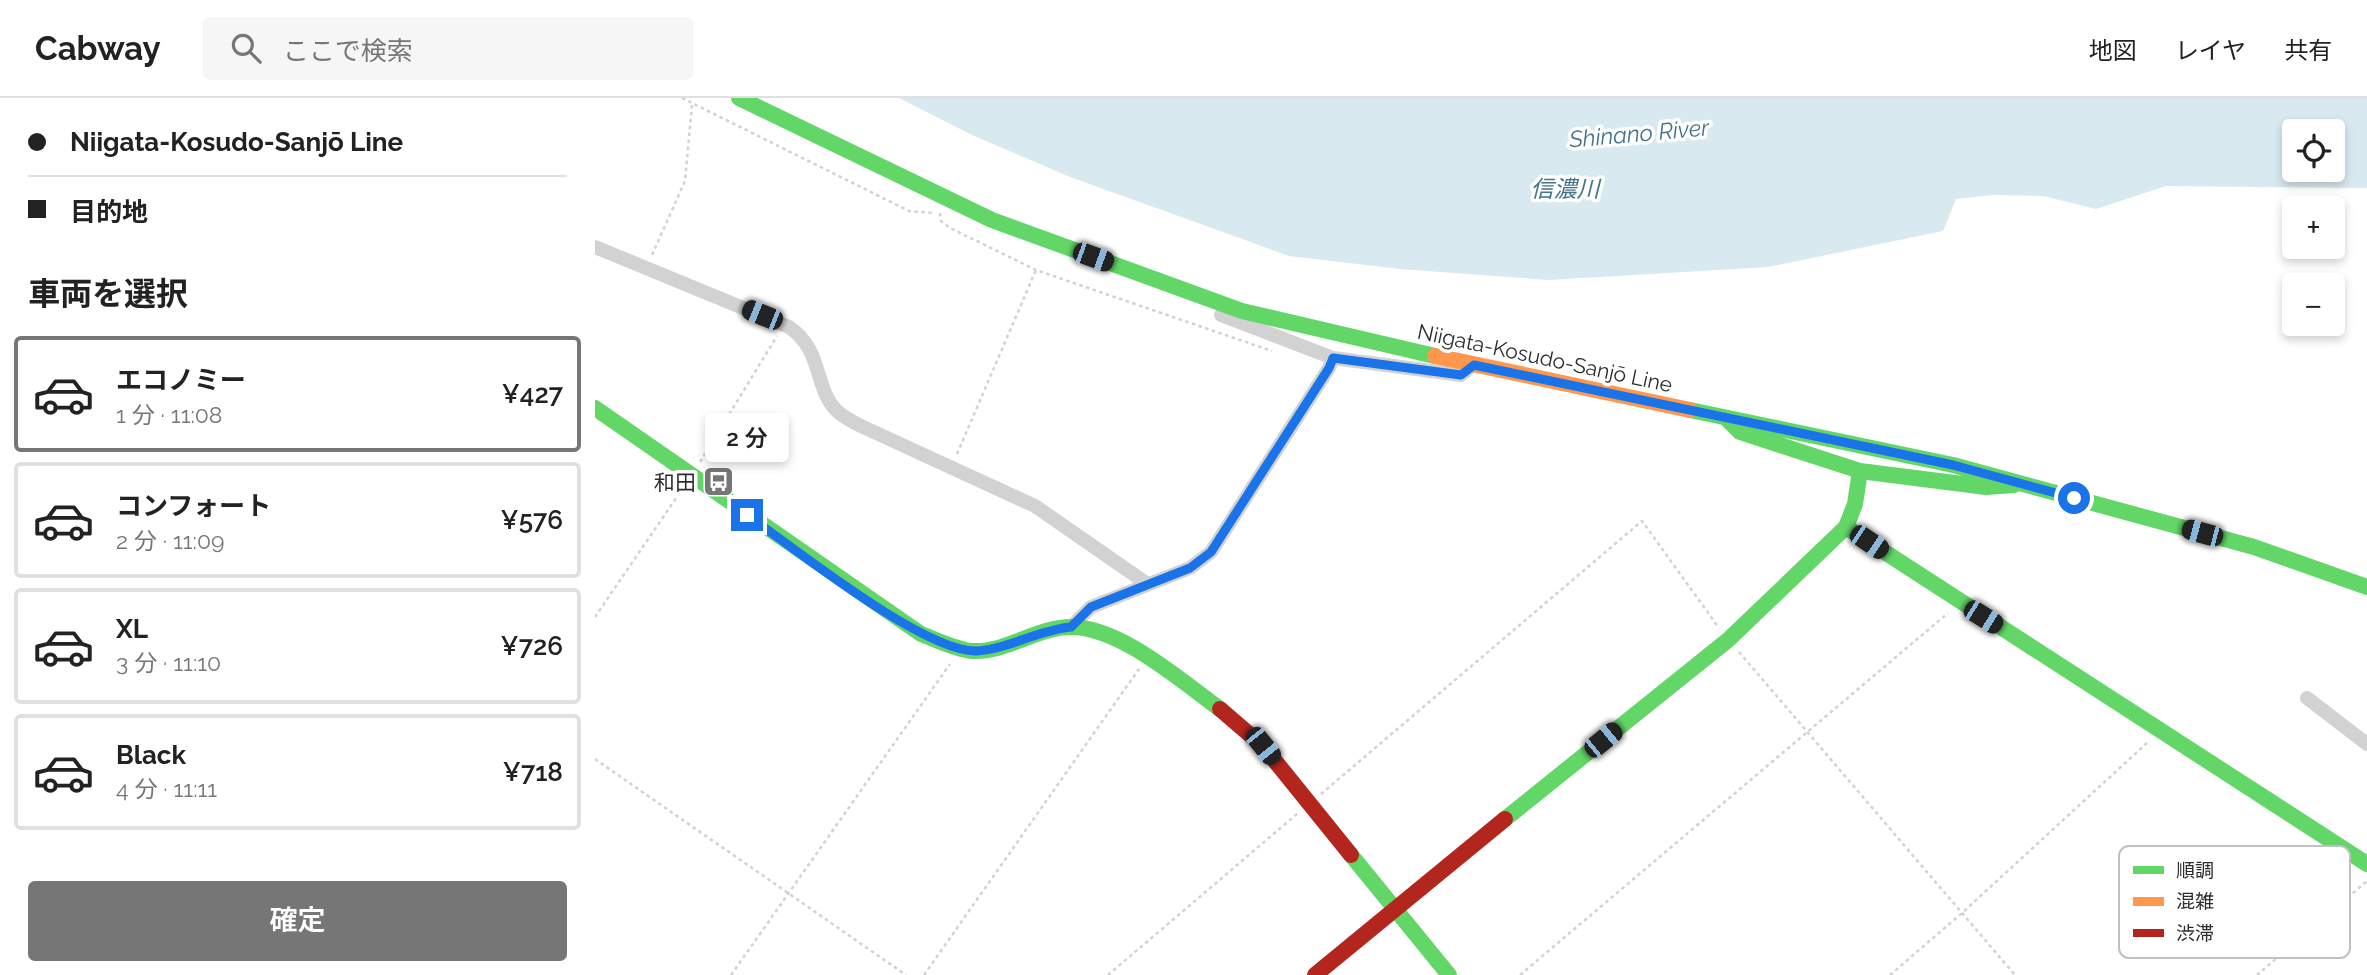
<!DOCTYPE html>
<html lang="ja">
<meta charset="utf-8">
<style>
body{margin:0;font-family:Raleway,"Noto Sans JP",sans-serif;background:#f6f6f6;color:#222;height:100vh;display:flex;flex-direction:column;font-size:26px;white-space:nowrap}
*{box-sizing:border-box;margin:0}
p{font-size:23px;color:#767676}
.icon{flex:none;width:38px;height:38px;fill:none;stroke:currentColor;stroke-width:2;stroke-linecap:round;stroke-linejoin:round}
.map{position:relative;flex:1;overflow:hidden}
.drawer{display:flex;flex-direction:column;background:#fff;width:595px}
.drawer>*{flex:none}
.top-card{display:grid;align-content:center;height:154px;padding:0 28px;background:#fff}
.tools{position:absolute;left:1687px;top:21px;display:grid;gap:14px}
.tools a{display:grid;place-items:center;width:63px;height:63px;border-radius:7px;background:#fff;box-shadow:0 4px 10px #0003;font-size:35px}
.end{position:absolute;width:32px;height:32px;margin:-16px;border:9px solid #1a73e8;background:#fff;box-shadow:0 0 0 4px #fff}
.from{border-radius:50%}
.bubble{position:absolute;height:49px;border-radius:7px;background:#fff;box-shadow:0 4px 10px #0003;font-size:23px;font-weight:600;line-height:49px;text-align:center}
.car{position:absolute;width:21px;height:42px;margin:-21px -10px;border-radius:9px;box-shadow:0 0 5px 2px #0007;background:linear-gradient(#222 24%,#8ab4d8 0 40%,#222 0 76%,#8ab4d8 0 86%,#222 0)}
.top-card b{display:flex;align-items:center;gap:24px;height:66px;font-size:26px}
.top-card b+b{border-top:2px solid #e0e0e0}
.top-card i{width:18px;height:18px;background:#222}
ul{padding:0;list-style:none}
li{display:flex;align-items:center;gap:21px;height:116px;margin:0 14px 10px;padding:0 14px;border:4px solid #e0e0e0;border-radius:7px}
li div{flex:1}
li b{display:block;font-size:26px}
li em{font-style:normal;font-weight:600}
li.selected{border-color:#767676}
li>.icon{width:63px;height:63px;stroke-width:1.5}
h2{padding:0 28px;font-size:32px;line-height:84px}
.cta{display:flex;gap:14px;margin-top:auto;padding:14px 28px}
.cta a{flex:1;height:80px;border-radius:7px;background:#767676;color:#fff;font-size:28px;font-weight:600;line-height:80px;text-align:center}
header{display:flex;align-items:center;gap:42px;box-sizing:border-box;height:98px;padding:0 35px;background:#fff;border-bottom:2px solid #e0e0e0}
header strong{font-size:33px}
nav{display:flex;gap:38px;margin-inline-start:auto;font-size:24px}
.search{width:490px;height:63px;background:#f6f6f6;display:flex;align-items:center;gap:18px;box-sizing:border-box;padding:0 24px;border-radius:7px;color:#767676;font-size:26px}
main{display:flex;flex:1;min-height:0}
.map>svg:first-child{display:block}
.water{fill:#d9e9f0;fill-rule:evenodd}
.lines{fill:none;stroke-linecap:round;stroke-linejoin:round}
.path{stroke:#d2d2d2;stroke-width:2.5;stroke-dasharray:3.5 3.5;stroke-linecap:butt}
.street{stroke:#d2d2d2;stroke-width:14}
.fast{stroke:#63d668;stroke-width:16}
.slow{stroke:#ff974d;stroke-width:16}
.jam{stroke:#b3261e;stroke-width:16}
.route{stroke:#1a73e8;stroke-width:9}
.labels{text-anchor:middle;dominant-baseline:central;stroke-width:7;stroke-linejoin:round;paint-order:stroke}
.street-label{font-size:21px;fill:#2d2d2d;stroke:#fff}
.poi-label{font-size:21px;fill:#2d2d2d;stroke:#fff;text-anchor:end}
.water-label{font-size:23px;font-style:italic;fill:#41738a;stroke:#fff}
.key{fill:#fff;stroke:#c0c0c0;stroke-width:2}
.key-label{font-size:19px;fill:#2d2d2d}
</style>
<header>
<strong>Cabway</strong>
<div class="search"><svg class="icon" aria-label="search" viewBox="0 0 24 24"><circle cx="10" cy="10" r="6"/><path d="M15 15l6 6"/></svg>ここで検索</div>
<nav><a>地図</a><a>レイヤ</a><a>共有</a></nav>
</header>
<main>
<section class="drawer">
<div class="top-card">
<b><i class="from"></i>Niigata-Kosudo-Sanjō Line</b>
<b><i></i>目的地</b>
</div>
<h2>車両を選択</h2>
<ul>
<li class="selected"><svg class="icon" aria-label="car" viewBox="0 0 24 24"><path d="M5 17H2v-5l4-1 3-4h7l3 4 3 1v5h-3M9 17h6M6 11h13"/><circle cx="7" cy="17" r="2"/><circle cx="17" cy="17" r="2"/></svg><div><b>エコノミー</b><p>1 分 · 11:08</p></div><em>¥427</em></li>
<li><svg class="icon" aria-label="car" viewBox="0 0 24 24"><path d="M5 17H2v-5l4-1 3-4h7l3 4 3 1v5h-3M9 17h6M6 11h13"/><circle cx="7" cy="17" r="2"/><circle cx="17" cy="17" r="2"/></svg><div><b>コンフォート</b><p>2 分 · 11:09</p></div><em>¥576</em></li>
<li><svg class="icon" aria-label="car" viewBox="0 0 24 24"><path d="M5 17H2v-5l4-1 3-4h7l3 4 3 1v5h-3M9 17h6M6 11h13"/><circle cx="7" cy="17" r="2"/><circle cx="17" cy="17" r="2"/></svg><div><b>XL</b><p>3 分 · 11:10</p></div><em>¥726</em></li>
<li><svg class="icon" aria-label="car" viewBox="0 0 24 24"><path d="M5 17H2v-5l4-1 3-4h7l3 4 3 1v5h-3M9 17h6M6 11h13"/><circle cx="7" cy="17" r="2"/><circle cx="17" cy="17" r="2"/></svg><div><b>Black</b><p>4 分 · 11:11</p></div><em>¥718</em></li>
</ul>
<div class="cta"><a>確定</a></div>
</section>
<div class="map">
<svg width="1772" height="877" viewBox="0 0 1772 877">
<rect width="100%" height="100%" fill="#fff"/>
<path class="water" d="M304 0H1772V90L1571 88 1501 111 1448 98 1398 97 1361 101 1348 133 1173 169 954 182 805 171 694 158 475 79 377 37ZM1699 33H1738V72H1699Z"/>
<g class="lines">
<path class="path" d="M87 0 314 113 340 115
M345 115 346 123 355 130 441 172 677 253
M57 157 90 83 97 7
M362 356 441 172
M105 364 182 238
M0 519 88 390
M1144 554 1420 877
M0 661 311 877
M726 696 1047 423 1124 530
M136 877 355 566
M329 877 544 571
M513 877 702 716
M925 877 1353 515
M1295 877 1367 815 1553 644
M1662 877 1772 783"/>
<path class="street" d="M0 149 194 229C229 253 218 289 242 313 248 319 258 324 266 328L440 408 551 485
M626 217 738 260 866 277 879 266
M476 529 496 509 595 470 616 454 734 270 738 260
M1712 600 1772 646"/>
<path class="fast" d="M144 0 397 122 647 213 840 258
M0 310 326 536C342 542 359 551 377 553 411 555 442 529 476 529 525 529 585 582 625 611
M1095 312 1358 367 1659 449 1772 489
M1131 320 1145 334 1265 373 1391 389 1419 387
M1251 429 1772 766
M910 721 1133 542 1251 429 1260 406 1265 373
M756 757 854 877"/>
<path class="slow" d="M840 258 1095 312"/>
<path class="jam" d="M625 611 668 648 756 757
M720 877 910 721"/>
</g>
<g class="lines">
<path class="route" d="M152 417C199 450 330 555 382 553 413 551 443 532 476 529L496 509 595 470 616 454 734 270 738 260 866 277 879 267 1358 367 1479 400"/>
</g>
<defs>
<symbol id="bus-square" viewBox="-11 -11 22 22"><rect x="-9" y="-9" width="18" height="18" rx="4" fill="#767676" stroke="#fff"/><path d="M-5-6H5V4H4V6H2V4H-2V6H-4V4H-5ZM-3.5-4V0h7V-4ZM-3.5 1.2v1.5H-2V1.2ZM2 1.2v1.5H3.5V1.2Z" fill="#fff"/></symbol>
</defs>
<g fill-rule="evenodd">
<use href="#bus-square" x="106" y="366" width="35" height="35"/>
</g>
<g class="labels">
<g class="street-label">
<text transform="translate(950 260) rotate(12)">Niigata-Kosudo-Sanjō Line</text>
</g>
<g class="poi-label">
<text x="101" y="384">和田</text>
</g>
<g class="water-label">
<text transform="translate(1044 35) rotate(-5)">Shinano River</text>
<text x="970" y="90">信濃川</text>
</g>
</g>
<rect x="1524" y="748" width="231" height="112" rx="10" class="key"/>
<rect x="1538" y="768" width="31" height="8" fill="#63d668"/>
<rect x="1538" y="799" width="31" height="9" fill="#ff974d"/>
<rect x="1538" y="831" width="31" height="8" fill="#b3261e"/>
<g class="key-label">
<text x="1581" y="779">順調</text>
<text x="1581" y="810">混雑</text>
<text x="1581" y="842">渋滞</text>
</g>
</svg>
<div class="tools">
<a><svg class="icon" aria-label="locate" viewBox="0 0 24 24"><circle cx="12" cy="12" r="6"/><path d="M12 2v4M12 18v4M2 12h4M18 12h4"/></svg></a>
<a>+</a>
<a>−</a>
</div>
<i class="end from" style="left:1479px;top:400px"></i>
<i class="end" style="left:152px;top:417px"></i>
<div class="bubble" style="left:110px;top:315px;width:84px">2 分</div>
<i class="car" style="left:498px;top:159px;rotate:110deg"></i>
<i class="car" style="left:167px;top:217px;rotate:292deg"></i>
<i class="car" style="left:1607px;top:435px;rotate:285deg"></i>
<i class="car" style="left:1274px;top:444px;rotate:124deg"></i>
<i class="car" style="left:1388px;top:519px;rotate:122deg"></i>
<i class="car" style="left:1008px;top:642px;rotate:51deg"></i>
<i class="car" style="left:668px;top:648px;rotate:141deg"></i>
</div>
</main>
